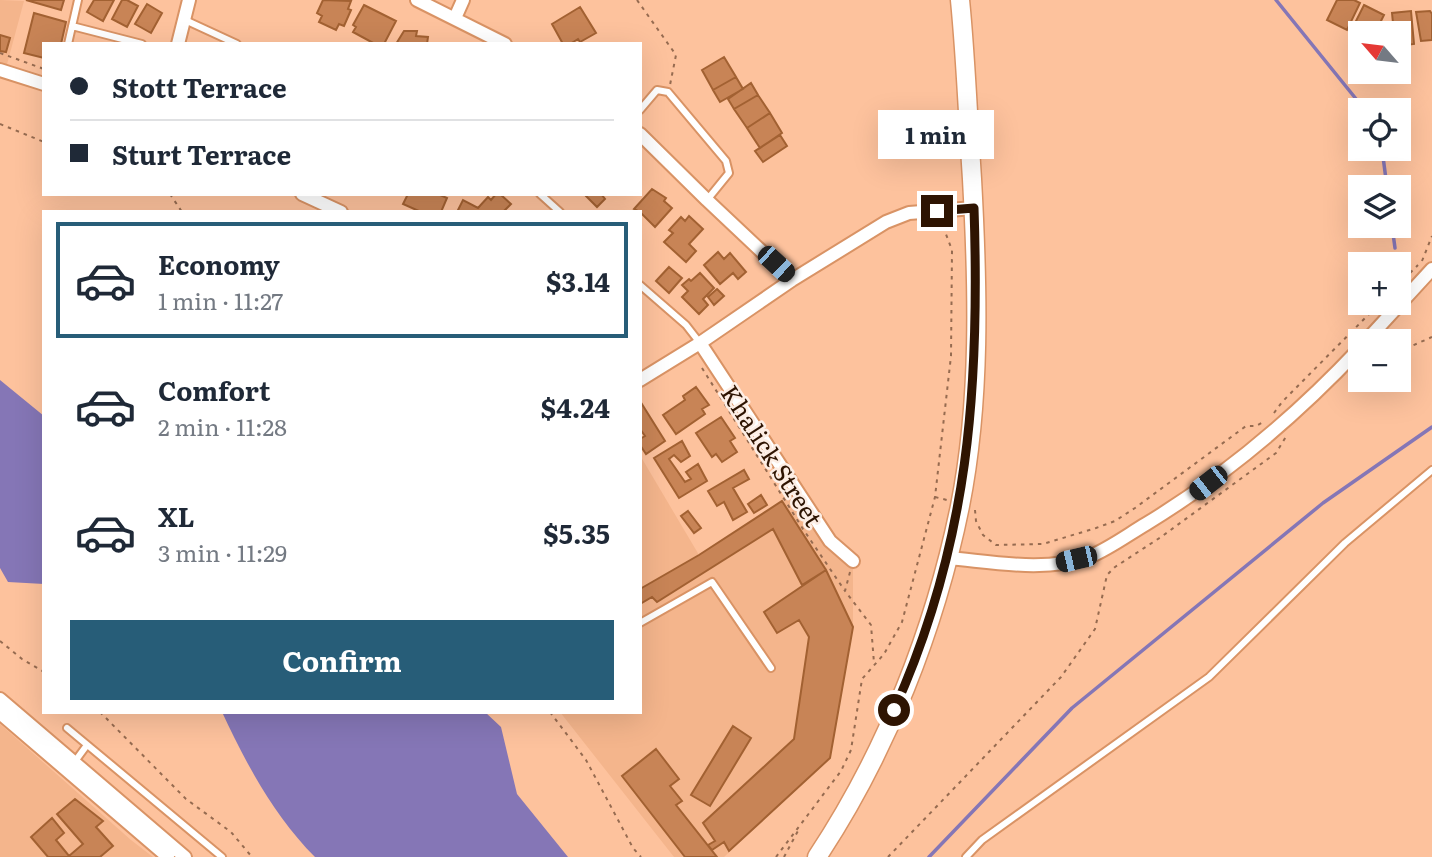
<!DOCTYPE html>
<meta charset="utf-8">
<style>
body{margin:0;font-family:Literata,serif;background:#f2f2f3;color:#1f2937;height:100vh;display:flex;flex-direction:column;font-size:26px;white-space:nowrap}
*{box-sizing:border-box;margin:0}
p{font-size:23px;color:#747a83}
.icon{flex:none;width:38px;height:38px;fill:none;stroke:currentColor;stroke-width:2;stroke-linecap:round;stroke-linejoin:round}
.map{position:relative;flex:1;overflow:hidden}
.panel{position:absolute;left:42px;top:210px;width:600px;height:504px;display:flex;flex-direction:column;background:#fff;border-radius:0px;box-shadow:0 7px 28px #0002}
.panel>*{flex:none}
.guide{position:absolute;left:42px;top:42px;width:600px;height:154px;border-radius:0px;box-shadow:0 7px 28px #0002;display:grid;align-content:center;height:154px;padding:0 28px;background:#fff}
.needle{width:46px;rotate:298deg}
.controls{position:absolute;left:1348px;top:21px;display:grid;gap:14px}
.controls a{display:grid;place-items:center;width:63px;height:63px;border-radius:0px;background:#fff;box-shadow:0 7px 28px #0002;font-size:35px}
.end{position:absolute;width:32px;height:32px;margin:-16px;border:9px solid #2e1402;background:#fff;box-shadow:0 0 0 4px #fff}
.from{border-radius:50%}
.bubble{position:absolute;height:49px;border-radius:0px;background:#fff;box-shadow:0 7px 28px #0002;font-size:23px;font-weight:700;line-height:49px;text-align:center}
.car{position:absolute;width:21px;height:42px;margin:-21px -10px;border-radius:9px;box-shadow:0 0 5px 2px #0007;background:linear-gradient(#222 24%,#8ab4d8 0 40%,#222 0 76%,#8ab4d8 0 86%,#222 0)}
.guide b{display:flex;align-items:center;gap:24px;height:66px;font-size:26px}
.guide b+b{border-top:2px solid #e0e1e3}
.guide i{width:18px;height:18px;background:#1f2937}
ul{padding:12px 0 0;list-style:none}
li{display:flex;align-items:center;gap:21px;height:116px;margin:0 14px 10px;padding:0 14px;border:4px solid transparent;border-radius:0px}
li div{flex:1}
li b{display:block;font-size:26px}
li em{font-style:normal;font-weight:700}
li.selected{border-color:#275d78}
li>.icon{width:63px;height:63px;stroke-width:1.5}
.primary-button{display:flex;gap:14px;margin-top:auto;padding:14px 28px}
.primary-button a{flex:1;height:80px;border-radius:0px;background:#275d78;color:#fff;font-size:28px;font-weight:700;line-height:80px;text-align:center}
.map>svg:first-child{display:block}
.built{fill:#f4b58c}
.water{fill:#8576b6}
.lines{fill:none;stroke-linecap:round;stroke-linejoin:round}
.stream{stroke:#8576b6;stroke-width:3.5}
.building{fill:#c88456;stroke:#a26132;stroke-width:2}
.lane-casing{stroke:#d99365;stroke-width:10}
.street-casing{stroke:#d99365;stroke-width:16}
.secondary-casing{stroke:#d99365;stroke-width:21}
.path{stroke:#966b50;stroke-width:2;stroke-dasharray:3.5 5;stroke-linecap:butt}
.lane{stroke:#fff;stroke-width:6}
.street{stroke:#fff;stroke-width:12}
.secondary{stroke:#fff;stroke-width:18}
.route{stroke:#2e1402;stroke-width:9}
.labels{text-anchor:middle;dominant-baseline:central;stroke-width:5;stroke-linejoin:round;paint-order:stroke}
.street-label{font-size:24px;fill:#2e1402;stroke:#fdeee5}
</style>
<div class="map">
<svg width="1432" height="857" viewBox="0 0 1432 857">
<rect width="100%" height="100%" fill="#fdc29d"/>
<path class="built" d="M0 0 24 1 6 68 0 64Z
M641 457 699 555 796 492 853 561V627L830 758 724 857H674L560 712H640Z
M0 724 131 840 153 857H0Z"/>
<path class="water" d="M0 380 44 416V584L8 582 0 568Z
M222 712H485L501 727 517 794 568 857H315C275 817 246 764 222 712Z"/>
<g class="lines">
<path class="stream" d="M1276 0 1365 110
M1382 149 1387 187
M1392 226 1395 248
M929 857 1072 708 1323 503 1432 427"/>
</g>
<path class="building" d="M26 0H64L61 10Z
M94 0H114L103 21 87 12Z
M122 0H127L138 6 127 27 112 19Z
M323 0 351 1 348 9 351 10 344 26 339 24 336 30 319 22 322 16 317 13Z
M1337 0H1354L1360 3 1347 30 1327 20Z
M147 4 162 13 151 33 135 24Z
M364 5 396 21 384 44H375L353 32 356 27 353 25Z
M1364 5 1384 15 1375 33H1360V35L1351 31Z
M580 7 596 33 580 42 578 39 570 44H563L552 24Z
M1411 11 1414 44 1398 46V33H1388L1387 23H1393L1392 13Z
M1430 11 1432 14V40L1421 41 1416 12Z
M34 13 66 22 61 44H44V58L24 53Z
M404 31H417L416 36 428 37 427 44H396Z
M0 35 10 38 6 52 0 51Z
M724 57 736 77 713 90 702 70Z
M736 77 743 89 720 102 713 90Z
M751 83 758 95 734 109 728 99Z
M758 95 770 113 747 128 734 109Z
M770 113 782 133 760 148 747 128Z
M780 135 787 146 763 162 755 151Z
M652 189 666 198 664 201 672 208 655 227 640 212 634 209Z
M408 194H438L447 198 441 212H421L403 204Z
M496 194H500L511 204 503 212H457L463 200 478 208 488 197 491 200Z
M587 194H601L605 199 597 207 586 196Z
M689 216 703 229 689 244 696 251 686 262 664 242 673 233 669 230 681 217 685 221Z
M718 252 724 259 730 253 746 272 738 279 733 273 720 284 704 265Z
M669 267 682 278 669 293 656 281Z
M700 273 714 288 703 299 708 305 699 314 682 297 688 291 682 285 689 279 691 281Z
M717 289 724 296 714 305 708 297Z
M696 387 709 405 702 409 705 414 676 434 663 415 685 400 683 396Z
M640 401 665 441 646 454 640 445V439L645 436 640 429Z
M721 417 735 438 730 441 737 452 722 462 716 454 712 457 696 433Z
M682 441 690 456 681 462 674 455 669 459 685 482 691 479 686 472 698 464 707 481 679 498 654 458Z
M744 470 749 479 733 488 747 512 733 520 724 502 717 506 708 491Z
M761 495 767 505 754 513 748 504Z
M782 501 826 570 802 585 773 529 657 602 652 597 640 604V589L699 555Z
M688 511 701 528 694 533 681 516Z
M826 570 853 627 830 758 729 851 724 842 712 850 708 845 715 841 703 823 794 739 809 637 799 620 777 633 764 612Z
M733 726 751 738 710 806 691 795Z
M656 749 679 779 670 786 682 801 676 805 717 857H685L622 776Z
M75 799 103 821 96 827 113 846 100 857H48L31 837 52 818 64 833 56 840 69 856 83 844 57 814Z"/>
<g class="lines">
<defs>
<path id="lane" d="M185 20 237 44
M72 26 142 44
M68 44 78 0
M640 110 657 90 668 92 726 161 729 173 707 200
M540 194 560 212
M640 285 686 325 700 343
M640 623 712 582 771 668
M67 728 222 857
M73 764 87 745
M966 857 982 840 1209 677 1345 543 1432 470"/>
<path id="street" d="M417 0 505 44
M455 18 463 0
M178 44 189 0
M0 70 44 84
M640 134 707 200 792 280
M302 194 341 212
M1366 341 1432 269
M700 343 830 541 853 561
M640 380 700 343 792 280 886 222 909 213 974 208
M948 558C994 562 1046 573 1091 556 1110 548 1129 534 1146 524 1225 476 1297 415 1360 348
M0 699 185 857
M0 713 168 857"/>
<path id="secondary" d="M817 857C886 753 935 629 960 506 981 400 978 288 972 179 968 120 966 60 960 0"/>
</defs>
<use href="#lane" class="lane-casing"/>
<use href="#street" class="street-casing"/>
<use href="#secondary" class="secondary-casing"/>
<path class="path" d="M637 0 676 55 670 85
M0 53 44 69
M0 124 44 142
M170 194 182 212
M1422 261 1432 236
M1398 285 1418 265
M1398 352 1432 337
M702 368 803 529 845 591
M1274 413 1282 402 1380 303
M935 497 947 500
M975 510 976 521 983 535 996 545 1043 544 1096 528 1115 521 1135 508 1246 426H1256L1265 421
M850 572 845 591 871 625 874 663
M0 641 22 659 44 672
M100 712 186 799 231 832 252 857
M550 712 586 760 633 848 641 857
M776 857 841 771 851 750 862 679 884 654 902 622 935 497 951 356 952 250 942 224
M784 857 800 827
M888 857 1061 677 1095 629 1107 575 1115 567 1161 537 1276 453 1287 435"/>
<use href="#lane" class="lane"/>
<use href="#street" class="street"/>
<use href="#secondary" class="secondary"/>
</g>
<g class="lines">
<path class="route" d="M894 710C969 544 980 387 974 208L937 211"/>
</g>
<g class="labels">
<g class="street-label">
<text transform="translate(773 455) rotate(57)">Khalick Street</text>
</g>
</g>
</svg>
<div class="controls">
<a><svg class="needle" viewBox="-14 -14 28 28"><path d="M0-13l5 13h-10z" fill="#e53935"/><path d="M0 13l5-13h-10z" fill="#747a83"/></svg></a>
<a><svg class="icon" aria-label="locate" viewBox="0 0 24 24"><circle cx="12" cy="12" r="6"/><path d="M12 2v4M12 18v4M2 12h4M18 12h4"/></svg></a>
<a><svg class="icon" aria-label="layers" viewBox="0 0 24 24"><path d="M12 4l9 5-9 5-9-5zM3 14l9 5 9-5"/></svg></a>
<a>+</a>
<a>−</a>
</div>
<i class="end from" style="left:894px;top:710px"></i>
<i class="end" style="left:937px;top:211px"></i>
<div class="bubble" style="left:878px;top:110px;width:116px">1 min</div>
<i class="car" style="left:776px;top:264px;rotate:133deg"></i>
<i class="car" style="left:1208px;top:483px;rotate:232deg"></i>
<i class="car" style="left:1076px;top:559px;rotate:257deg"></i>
<div class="guide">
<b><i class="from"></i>Stott Terrace</b>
<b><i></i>Sturt Terrace</b>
</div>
<section class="panel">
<ul>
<li class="selected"><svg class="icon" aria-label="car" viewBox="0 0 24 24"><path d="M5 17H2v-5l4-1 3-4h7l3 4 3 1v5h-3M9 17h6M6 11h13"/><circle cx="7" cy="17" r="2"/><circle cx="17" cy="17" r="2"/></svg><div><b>Economy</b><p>1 min · 11:27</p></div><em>$3.14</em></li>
<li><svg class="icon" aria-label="car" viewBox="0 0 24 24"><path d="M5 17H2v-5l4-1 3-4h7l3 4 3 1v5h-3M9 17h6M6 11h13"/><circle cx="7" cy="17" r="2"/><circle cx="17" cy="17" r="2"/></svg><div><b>Comfort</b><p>2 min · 11:28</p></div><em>$4.24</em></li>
<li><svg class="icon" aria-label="car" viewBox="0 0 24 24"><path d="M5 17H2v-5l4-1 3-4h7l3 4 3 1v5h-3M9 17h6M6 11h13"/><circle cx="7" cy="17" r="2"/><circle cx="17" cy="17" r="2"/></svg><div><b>XL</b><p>3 min · 11:29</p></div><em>$5.35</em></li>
</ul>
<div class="primary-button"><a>Confirm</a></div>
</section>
</div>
